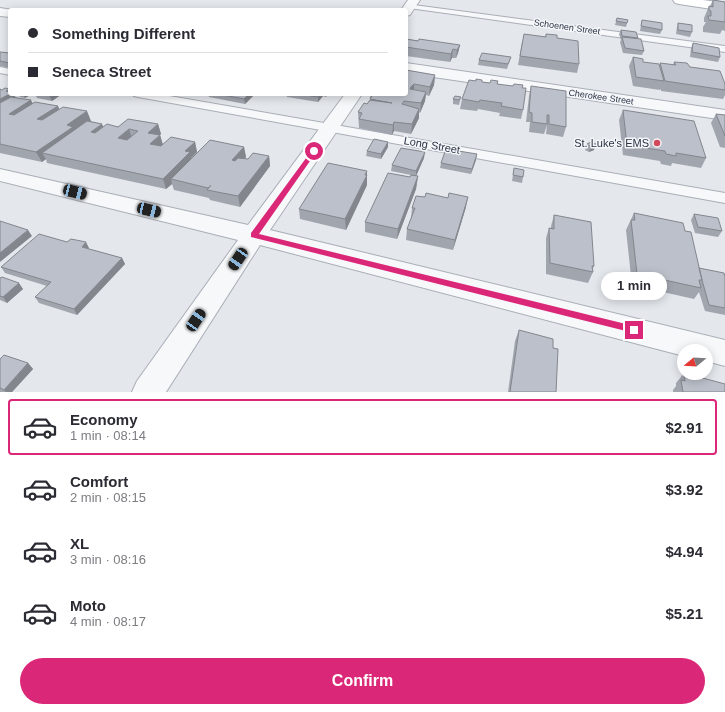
<!DOCTYPE html>
<meta charset="utf-8">
<style>
body{margin:0;font-family:Helvetica,sans-serif;background:#f7f7f7;color:#2b2b33;height:100vh;display:flex;flex-direction:column;font-size:15px;white-space:nowrap}
*{box-sizing:border-box;margin:0}
p{font-size:13px;color:#7c7c81}
.icon{flex:none;width:22px;height:22px;fill:none;stroke:currentColor;stroke-width:2;stroke-linecap:round;stroke-linejoin:round}
.map{position:relative;height:392px;overflow:hidden}
.sheet{display:flex;flex-direction:column;background:#fff;flex:1}
.sheet>*{flex:none}
.top-card{position:absolute;left:8px;top:8px;width:400px;height:88px;border-radius:4px;box-shadow:0 2px 10px #0003;display:grid;align-content:center;height:88px;padding:0 20px;background:#fff}
.needle{width:26px;rotate:252deg}
.buttons{position:absolute;left:677px;top:344px;display:grid;gap:8px}
.buttons a{display:grid;place-items:center;width:36px;height:36px;border-radius:50%;background:#fff;box-shadow:0 2px 10px #0003;font-size:20px}
.end{position:absolute;width:18px;height:18px;margin:-9px;border:5px solid #db2777;background:#fff;box-shadow:0 0 0 2px #fff}
.from{border-radius:50%}
.bubble{position:absolute;height:28px;border-radius:14px;background:#fff;box-shadow:0 2px 10px #0003;font-size:13px;font-weight:800;line-height:28px;text-align:center}
.car{position:absolute;width:12px;height:24px;margin:-12px -6px;border-radius:5px;box-shadow:0 0 3px 1px #0007;background:linear-gradient(#222 24%,#8ab4d8 0 40%,#222 0 76%,#8ab4d8 0 86%,#222 0)}
.top-card b{display:flex;align-items:center;gap:14px;height:38px;font-size:15px}
.top-card b+b{border-top:1px solid #e1e1e2}
.top-card i{width:10px;height:10px;background:#2b2b33}
ul{padding:7px 0 0;list-style:none}
li{display:flex;align-items:center;gap:12px;height:56px;margin:0 8px 6px;padding:0 12px;border:2px solid transparent;border-radius:4px}
li div{flex:1}
li b{display:block;font-size:15px}
li em{font-style:normal;font-weight:800}
li.selected{border-color:#db2777}
li>.icon{width:36px;height:36px;stroke-width:1.5}
.cta{display:flex;gap:8px;margin-top:auto;padding:8px 20px}
.cta a{flex:1;height:46px;border-radius:24px;background:#db2777;color:#fff;font-size:16px;font-weight:800;line-height:46px;text-align:center}
.map>svg:first-child{display:block}
.lines{fill:none;stroke-linecap:round;stroke-linejoin:round}
.lane-casing{stroke:#a9aeb7;stroke-width:2}
.street-casing{stroke:#a9aeb7;stroke-width:2}
.secondary-casing{stroke:#a9aeb7;stroke-width:2}
.lane{fill:#f7f8fa;fill-rule:evenodd}
.street{fill:#f7f8fa;fill-rule:evenodd}
.secondary{fill:#fff;fill-rule:evenodd}
.wall{fill:#a1a5ae}
.shaded-wall{fill:#83868d}
.building{fill:#bbc0ca;stroke:#83868d;fill-rule:evenodd}
.route{fill:#db2777}
.poi-dot{fill:#d1495b;stroke:#f4f6f9;stroke-width:1.5}
.labels{text-anchor:middle;dominant-baseline:central;stroke-width:3;stroke-linejoin:round;paint-order:stroke}
.far-street-label{font-size:9px;fill:#2b3445;stroke:#f4f6f9}
.poi-label{font-size:11px;fill:#2b3445;stroke:#f4f6f9;text-anchor:end}
.street-label{font-size:11px;fill:#2b3445;stroke:#f4f6f9}
</style>
<div class="map">
<svg width="725" height="392" viewBox="0 0 725 392">
<rect width="100%" height="100%" fill="#e4e7ec"/>
<g class="lines">
<defs>
<path id="lane" d="M406 4 725 46V52L409 8 405 6Z
M0 67 10 69V75L0 73Z
M132 94H158L725 193V203L138 97 134 96Z"/>
<path id="street" d="M408 0H420L410 15 406 16V10H401Z
M0 8 13 10H10V17L0 16Z
M406 63 725 110V120L406 73Z
M345 94H362L270 230 725 340V366L706 361V351H684V356L260 245 166 392H132L137 381 238 240 0 181V169L248 225Z"/>
<path id="secondary" d="M673 0H703L725 3V11L679 4 675 3Z"/>
</defs>
<use href="#lane" class="lane-casing"/>
<use href="#street" class="street-casing"/>
<use href="#secondary" class="secondary-casing"/>
<use href="#lane" class="lane"/>
<use href="#street" class="street"/>
<use href="#secondary" class="secondary"/>
</g>
<path class="wall" d="M713 0 725 2V31L722 30 720 34 703 32V27L706 22H704V18L709 6H710Z
M617 18 628 20 626 27 615 25Z
M642 20 662 30 660 34 640 31Z
M678 23 692 32 690 37 676 34 677 27Z
M621 30 638 38V39L644 51 642 55 623 53 620 42 621 40 619 34Z
M546 34 557 38 579 64 577 73 518 65 522 42 545 37Z
M406 39 460 45 458 53 456 58H452L450 62 406 56Z
M693 43 720 57 718 62 690 57 691 48Z
M0 52 10 53V68L0 66Z
M511 57 507 69 478 65 479 60Z
M633 57 643 62 660 65V63L673 65 674 62 690 67 725 84V95L723 99 661 91V89L660 90 633 86 629 66Z
M406 70 435 75 434 85 429 96 426 95 425 101 420 113 419 112V118L411 134 394 131 392 135 359 128 358 112 367 104 370 100V94H406Z
M482 80V82L490 83 498 81 497 84 522 88 523 110 521 119 499 116 500 113 478 109 477 111 460 109 462 99 476 81Z
M531 86 566 127 563 137 546 134 547 125 544 134 529 132 530 122H526L529 96Z
M0 89 10 94H14L15 97 33 103 58 106 59 109 91 121H90L102 124 103 127 158 124 161 134 160 135 163 145 195 142 197 152 191 158 244 147 246 157 245 159H248L269 156 270 166 240 207 210 200 209 198 174 190 172 184 166 189 47 163 46 159 42 162 0 153Z
M18 94H32L25 98 20 97Z
M35 94H62L52 101 37 98Z
M208 94H255L245 104 209 97Z
M286 94H329L326 97 323 96 318 102 287 97Z
M461 97 459 105 453 104V99Z
M623 110 706 158 701 168 672 163 671 166 661 164 660 161 623 155 619 120Z
M716 114 725 115V148L720 147 711 123Z
M591 142 594 150 589 152 585 150 587 144Z
M388 147 381 159 366 156 367 151Z
M424 158 416 176H418L416 189 397 239 365 232V222L410 177 411 175 391 171 392 165Z
M476 160 471 174 440 168 441 163Z
M514 168 523 177 522 183 512 181Z
M367 171V185L346 230 300 219 299 209Z
M425 197 448 198 466 207 453 250 406 240 407 229 411 218 412 208Z
M634 213 685 231 699 268 725 277V315L705 311 699 292 694 299 632 285 626 230Z
M694 214 722 231 718 237 695 233 691 220Z
M554 215 594 266 592 270 593 272 588 283 546 274V238L549 228H551V226Z
M89 248V249L122 258 125 264 77 315 39 303 35 297 47 286 5 273 1 267Z
M0 278 23 289 7 303 0 300Z
M519 330 553 348 556 392H508L515 341Z
M0 359 28 363 33 369 12 392H0Z
M684 373 725 392H673V390L676 386V383Z"/>
<path class="shaded-wall" d="M460 45 458 53 456 58 457 50Z
M453 49 452 58 450 62 451 54Z
M435 75 434 85 429 96 430 87Z
M414 84V93L410 89 411 87Z
M10 89V94H14L17 101 0 111V99L6 91Z
M426 92 425 101 420 113 421 103Z
M23 94H32L25 98Z
M52 94H62L52 101 49 95Z
M249 94H255L245 104 244 99Z
M320 94H323V96L318 102V97Z
M31 100 36 110 14 123 9 114Z
M58 106 62 116 42 129 37 119Z
M419 109V118L411 134 412 124Z
M87 111 91 121 75 132 42 153 46 159 42 162 36 152 67 125Z
M394 122V131L392 135 393 125Z
M102 124 106 134 95 142 91 132Z
M158 124 161 134 151 143 148 133Z
M129 129 132 139 121 148 118 138Z
M160 135 163 145 153 154 150 144Z
M195 142 197 152 191 158 192 162 171 179 172 184 166 189 163 179 185 151Z
M388 142V147L381 159V154Z
M596 144 594 150 589 152 591 147Z
M244 147 246 157 234 170 232 160Z
M425 152 424 158 416 176V171Z
M477 154 476 160 471 174 472 169Z
M269 156 270 166 240 207 238 196Z
M367 171V185L346 230 345 219Z
M418 176 416 189 397 239 398 229Z
M468 197 466 207 453 250 455 240Z
M28 230 32 236 0 262V253Z
M86 242 89 248 85 252 82 247Z
M122 258 125 264 77 315 74 309Z
M19 283 23 289 7 303 3 297Z
M28 363 33 369 12 392H6L4 390Z"/>
<path class="building" d="M713 0 725 2V22L709 20 708 16H711V11L709 10V6L713 7Z
M617 18 628 20 627 23 616 21Z
M642 20 662 23V30L641 26Z
M678 23 692 25V32L678 30Z
M621 30 636 32 638 38 622 36Z
M524 34 546 37V34L557 35V38L578 41 579 64 520 56Z
M622 37 641 39 644 51 625 48Z
M406 39 418 41 419 39 460 45 457 50 453 49 451 54 406 47Z
M693 43 719 48 720 57 692 52Z
M0 52 10 53V63L0 61Z
M482 53 511 57 508 64 479 60Z
M633 57 643 59V62L659 64 664 81 636 77Z
M674 62 687 63 690 67 720 71 725 84V90L665 81 660 63 676 65Z
M406 70 435 75 430 87 414 84 411 87 410 89 426 92 421 103 404 101 402 104 419 109 412 124 394 122 393 125 359 119 362 113 358 112 364 103 367 104 370 100 392 103 370 99 373 94H406Z
M476 79 482 80V82L490 83 491 80 498 81 497 84 513 86 514 84 523 85 522 88H526L523 110 501 106 502 103 480 100 479 102 462 99 469 80 476 81Z
M531 86 566 91V127L549 124V115H547V124L532 122V113L529 112Z
M5 88 10 89 6 91 10 92V94L0 99V89L2 90Z
M41 94H52L49 95Z
M218 94H249L244 99Z
M299 94H320L318 97Z
M455 96 461 97 459 100 453 99Z
M11 97 31 100 9 114 14 115 35 102 58 106 37 119 42 120 63 107 87 111 67 125 73 127 36 152 0 144V103Z
M623 110 694 121 706 158 676 153V156L666 154 665 151 627 145Z
M716 114 725 115V136Z
M128 119 158 124 148 133 160 135 150 144 161 146 171 137 195 142 185 151 190 152 163 179 42 153 87 121 102 124 91 132 95 133 107 124 118 127ZM129 129 138 131 127 140 118 138Z
M374 139 388 142 381 154 367 151Z
M210 140 244 147 232 160 235 161 238 158 248 159 253 153 269 156 238 196 207 190 211 185 208 188 171 179Z
M591 142 596 144 591 147 587 144Z
M401 148 425 152 416 171 392 165Z
M446 149 477 154 472 169 441 163Z
M328 163 367 171 365 175H367L345 219 299 209Z
M514 168 524 170 523 177 513 175Z
M388 173 410 177 411 175 418 176 398 229 365 222Z
M426 193 448 198 449 193 468 197 455 240 407 229 415 208H412L416 196 425 197Z
M634 213 683 223 685 231 691 232 702 280H699L701 288 637 274 631 220H635Z
M694 214 718 218 722 231 698 227Z
M554 215 591 222 594 266H592L593 272 550 263 549 228 554 229Z
M0 221 28 230 0 253Z
M39 234 67 242 71 239 86 242 82 247 122 258 74 309 35 297 51 282 1 267Z
M699 268 724 273 725 277V308L709 305 702 280Z
M2 277 19 283 3 297 0 296V278Z
M519 330 553 339V348L558 349 556 392H510Z
M4 355 28 363 4 390 0 388V359Z
M684 373 725 384V392H683L681 380 685 381Z"/>
<path class="route" d="M312 150 317 151 259 234 634 326 637 327 638 330 637 332 634 333 251 237V233Z"/>
<circle class="poi-dot" cx="657" cy="143" r="4"/>
<g class="labels">
<g class="far-street-label">
<text transform="translate(567 27) rotate(8)">Schoenen Street</text>
<text transform="translate(601 97) rotate(8)">Cherokee Street</text>
</g>
<g class="poi-label">
<text x="649" y="143">St. Luke's EMS</text>
</g>
<g class="street-label">
<text transform="translate(432 145) rotate(10)">Long Street</text>
</g>
</g>
</svg>
<div class="buttons">
<a><svg class="needle" viewBox="-14 -14 28 28"><path d="M0-13l5 13h-10z" fill="#e53935"/><path d="M0 13l5-13h-10z" fill="#7c7c81"/></svg></a>
</div>
<i class="end from" style="left:314px;top:151px"></i>
<i class="end" style="left:634px;top:330px"></i>
<div class="bubble" style="left:601px;top:272px;width:66px">1 min</div>
<i class="car" style="left:75px;top:192px;rotate:104deg"></i>
<i class="car" style="left:149px;top:210px;rotate:103deg"></i>
<i class="car" style="left:238px;top:259px;rotate:214deg"></i>
<i class="car" style="left:196px;top:320px;rotate:34deg"></i>
<div class="top-card">
<b><i class="from"></i>Something Different</b>
<b><i></i>Seneca Street</b>
</div>
</div>
<section class="sheet">
<ul>
<li class="selected"><svg class="icon" aria-label="car" viewBox="0 0 24 24"><path d="M5 17H2v-5l4-1 3-4h7l3 4 3 1v5h-3M9 17h6M6 11h13"/><circle cx="7" cy="17" r="2"/><circle cx="17" cy="17" r="2"/></svg><div><b>Economy</b><p>1 min · 08:14</p></div><em>$2.91</em></li>
<li><svg class="icon" aria-label="car" viewBox="0 0 24 24"><path d="M5 17H2v-5l4-1 3-4h7l3 4 3 1v5h-3M9 17h6M6 11h13"/><circle cx="7" cy="17" r="2"/><circle cx="17" cy="17" r="2"/></svg><div><b>Comfort</b><p>2 min · 08:15</p></div><em>$3.92</em></li>
<li><svg class="icon" aria-label="car" viewBox="0 0 24 24"><path d="M5 17H2v-5l4-1 3-4h7l3 4 3 1v5h-3M9 17h6M6 11h13"/><circle cx="7" cy="17" r="2"/><circle cx="17" cy="17" r="2"/></svg><div><b>XL</b><p>3 min · 08:16</p></div><em>$4.94</em></li>
<li><svg class="icon" aria-label="car" viewBox="0 0 24 24"><path d="M5 17H2v-5l4-1 3-4h7l3 4 3 1v5h-3M9 17h6M6 11h13"/><circle cx="7" cy="17" r="2"/><circle cx="17" cy="17" r="2"/></svg><div><b>Moto</b><p>4 min · 08:17</p></div><em>$5.21</em></li>
</ul>
<div class="cta"><a>Confirm</a></div>
</section>
